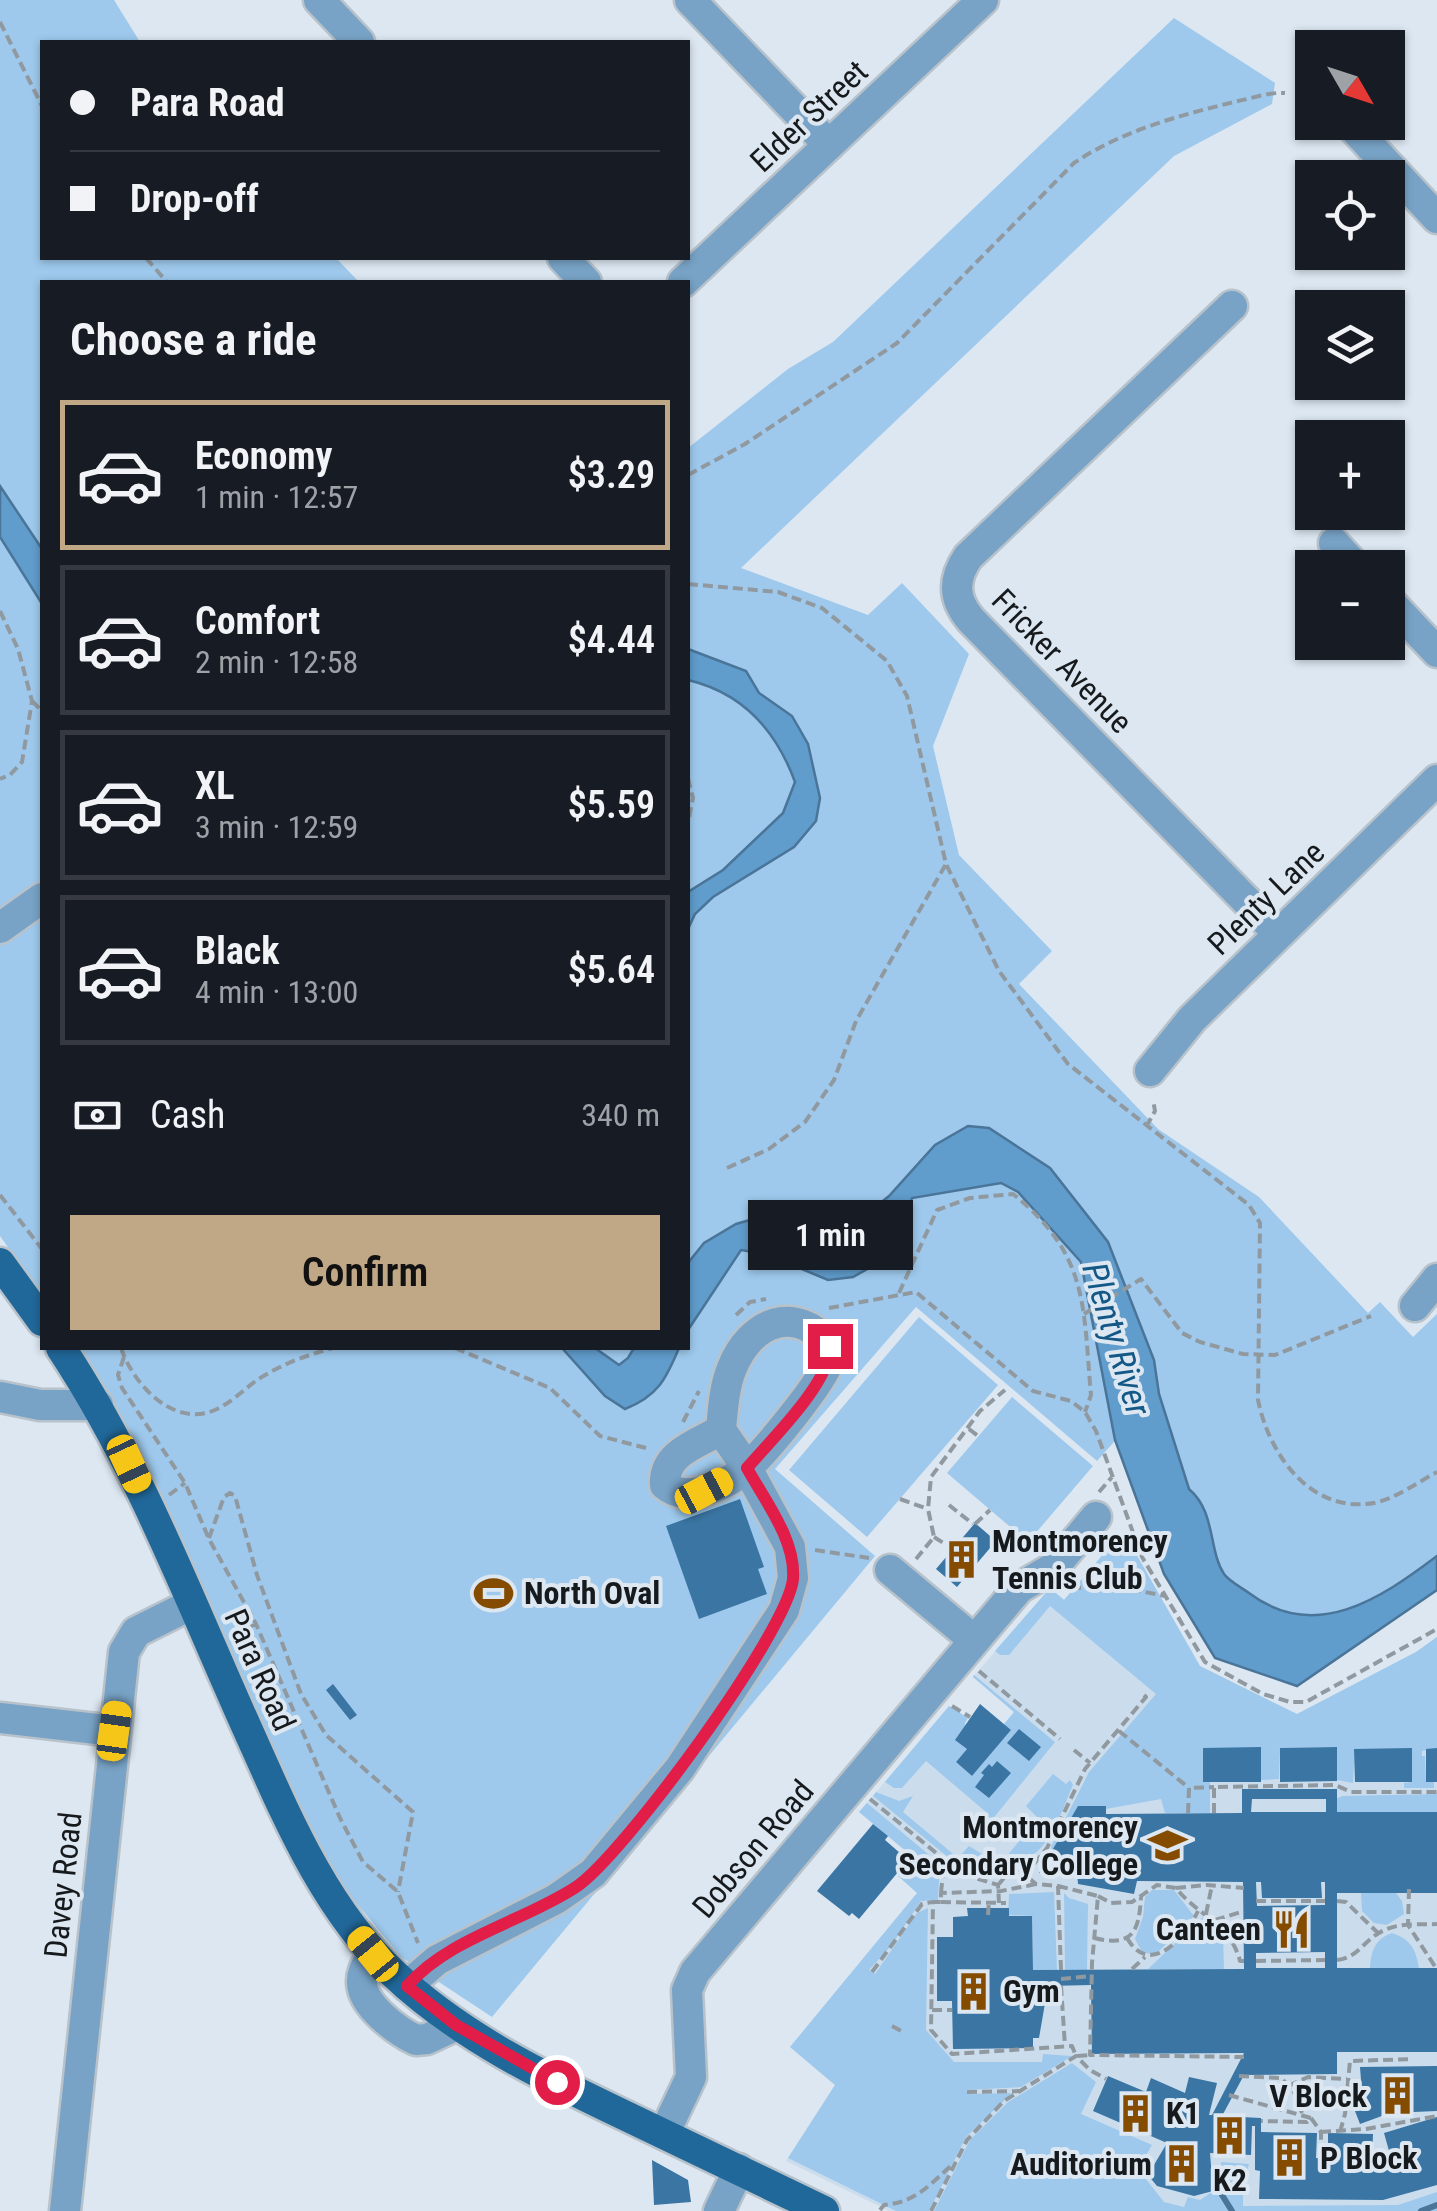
<!DOCTYPE html>
<meta charset="utf-8">
<style>
body{margin:0;font-family:"Roboto Condensed",sans-serif;background:#242831;color:#f1f3f6;height:100vh;display:flex;flex-direction:column;font-size:38px;white-space:nowrap}
*{box-sizing:border-box;margin:0}
p{font-size:32px;color:#9ea1a6}
.icon{flex:none;width:55px;height:55px;fill:none;stroke:currentColor;stroke-width:2;stroke-linecap:round;stroke-linejoin:round}
.map{position:relative;flex:1;overflow:hidden}
.sheet{position:absolute;left:40px;top:280px;width:650px;height:1070px;display:flex;flex-direction:column;background:#171b24;border-radius:0px;box-shadow:0 2px 8px #0004}
.sheet>*{flex:none}
.top-card{position:absolute;left:40px;top:40px;width:650px;height:220px;border-radius:0px;box-shadow:0 2px 8px #0004;display:grid;align-content:center;height:220px;padding:0 30px;background:#171b24}
.needle{width:65px;rotate:129deg}
.buttons{position:absolute;left:1295px;top:30px;display:grid;gap:20px}
.buttons a{display:grid;place-items:center;width:110px;height:110px;border-radius:0px;background:#171b24;box-shadow:0 2px 8px #0004;font-size:50px}
.end{position:absolute;width:45px;height:45px;margin:-22px;border:12px solid #e11d48;background:#fff;box-shadow:0 0 0 5px #fff}
.from{border-radius:50%}
.bubble{position:absolute;height:70px;border-radius:0px;background:#171b24;box-shadow:0 2px 8px #0004;font-size:32px;font-weight:600;line-height:70px;text-align:center}
.car{position:absolute;width:30px;height:60px;margin:-30px -15px;border-radius:12px;box-shadow:0 0 8px 2px #0007;background:linear-gradient(#f5c518 24%,#345 0 40%,#f5c518 0 76%,#345 0 86%,#f5c518 0)}
.top-card b{display:flex;align-items:center;gap:35px;height:95px;font-size:38px}
.top-card b+b{border-top:2px solid #363941}
.top-card i{width:25px;height:25px;background:#f1f3f6}
ul{padding:0;list-style:none}
li{display:flex;align-items:center;gap:30px;height:150px;margin:0 20px 15px;padding:0 10px;border:5px solid #363941;border-radius:0px}
li div{flex:1}
li b{display:block;font-size:38px}
li em{font-style:normal;font-weight:600}
li.active{border-color:#c0a887}
li>.icon{width:90px;height:90px;stroke-width:1.5}
h2{padding:0 30px;font-size:45px;line-height:120px}
.pay{display:flex;align-items:center;gap:25px;height:110px;padding:0 30px;font-size:38px}
.pay p{margin-inline-start:auto}
.primary-button{display:flex;gap:20px;margin-top:auto;padding:20px 30px}
.primary-button a{flex:1;height:115px;border-radius:0px;background:#c0a887;color:#111;font-size:40px;font-weight:600;line-height:115px;text-align:center}
.map>svg:first-child{display:block}
.built{fill:#cbddec}
.green{fill:#9ec9ec}
.water{fill:#609ccc;stroke:#4a7598;stroke-width:2.5}
.lines{fill:none;stroke-linecap:round;stroke-linejoin:round}
.stream{stroke:#4a7598;stroke-width:6}
.building{fill:#3a75a3;fill-rule:evenodd}
.minor-casing{stroke:#b8c2cb;stroke-width:35}
.major-casing{stroke:#b8c2cb;stroke-width:35}
.path{stroke:#9199a0;stroke-width:4;stroke-dasharray:10 5;stroke-linecap:butt}
.minor{stroke:#78a3c6;stroke-width:30}
.major{stroke:#21689a;stroke-width:30}
.route{stroke:#e11d48;stroke-width:12}
.labels{text-anchor:middle;dominant-baseline:central;stroke-width:8;stroke-linejoin:round;paint-order:stroke}
.street-label{font-size:32px;fill:#161a1d;stroke:#dce7f1}
.poi-label{font-size:32px;font-weight:bold;fill:#161a1d;stroke:#dce7f1;text-anchor:start}
.water-label{font-size:35px;font-style:italic;fill:#135886;stroke:#dce7f1}
</style>
<div class="map">
<svg width="1437" height="2211" viewBox="0 0 1437 2211">
<rect width="100%" height="100%" fill="#dce7f1"/>
<path class="built" d="M1123 1531 1200 1666 1297 1714 1416 1652 1437 1637V2211H889L786 2161 835 2085 790 2047 933 1874 859 1812 916 1745 989 1807 1046 1740 973 1677 1050 1588 1064 1600Z"/>
<path class="green" d="M0 0H114L140 42H42V258H336L359 282H42V1295L0 1236Z
M1174 18 1275 83 1272 104 1174 156 741 568 868 615 902 583 969 654 933 746 959 855 1052 951 1019 984 1158 1129 1259 1197 1368 1313 1380 1302 1413 1337 1437 1314V1573L1371 1616 1233 1622 1137 1416 1097 1461 916 1307 775 1469 875 1556 492 2017 401 1957 342 1886 287 1781 157 1486 79 1348H688V448L788 369 833 342Z
M919 1317 998 1385 867 1537 789 1470Z
M1012 1397 1093 1466 1028 1542 947 1473Z
M1123 1531 1200 1666 1297 1714 1416 1652 1437 1637V1748L1422 1751V1756H1425L1426 1782H1434V1788H1404V1783L1412 1782V1749H1355L1353 1783 1337 1780V1747L1280 1748 1279 1779 1261 1780 1260 1748H1204L1203 1782H1210V1813H1165L1161 1799 1106 1809 1105 1806H1079L1052 1852 1051 1847 1089 1772 1156 1694 1050 1606 1009 1655H1000L995 1651 1050 1588 1064 1600Z
M974 1675 1055 1742 987 1826 981 1828 976 1826 986 1812 926 1761 902 1788H894L885 1782 949 1706 968 1718 965 1723 967 1749 956 1762 972 1776 1010 1731 1004 1724 1014 1712 973 1677Z
M1053 1774 1066 1784 1070 1780 1073 1785C1060 1814 1046 1869 1003 1861L1038 1818 1026 1806Z
M876 1792 899 1801 913 1796 903 1812 958 1858 969 1846 985 1856 970 1875 873 1796Z
M1437 1794V1812H1337V1798L1343 1796Z
M867 1803 940 1864 938 1900 921 1901 891 1946 869 1970 875 1974 917 1913 928 1908 926 2030 954 2062H1042L1043 2054 1072 2056 1021 2087 966 2090 969 2094 1012 2093 966 2137 929 2211H896L788 2158 835 2085 790 2047 917 1893 898 1876 913 1857 859 1812Z
M1174 1890 1194 1916 1159 1951 1151 1954 1142 1952 1135 1939 1143 1917 1145 1897 1152 1890Z
M1054 1892 1057 1970H1033L1032 1916 1008 1915 1009 1894Z
M1064 1893 1069 1898 1088 1904 1087 1970H1065Z
M1361 1893H1396L1402 1901 1404 1914 1387 1925 1374 1923 1362 1911Z
M1203 1917 1223 1935 1224 1969H1148Z
M1392 1933C1411 1939 1416 1950 1419 1968H1370C1371 1951 1375 1939 1392 1933Z
M1072 2063 1096 2082 1081 2114 1152 2145 1138 2169 1164 2202 1184 2207 1188 2197 1200 2200 1213 2191 1211 2180 1222 2179 1221 2162 1249 2164 1243 2185V2206L1398 2205 1437 2192V2211H934L970 2140 1008 2102Z"/>
<path class="water" d="M0 486 42 549V604L0 537Z
M688 649 746 671 759 693 792 716 808 744 820 798 816 821 794 847 713 897 695 914 688 929V892L723 870 783 813 795 782C776 730 743 693 688 680Z
M968 1126 989 1128 1050 1168 1108 1242 1154 1360 1159 1394 1189 1489C1216 1512 1208 1549 1224 1574 1229 1581 1242 1588 1249 1593 1315 1643 1380 1599 1437 1556V1590L1297 1686 1215 1658 1164 1574 1115 1440 1081 1262 1018 1192 1001 1183 912 1198 887 1258 853 1277 828 1280 766 1254 741 1250 688 1330V1263L704 1243 736 1224 767 1215 794 1221 857 1222 889 1196 935 1145Z
M562 1348H595L619 1365 628 1358 634 1348H679C666 1379 658 1396 625 1409L605 1396Z"/>
<g class="lines">
<path class="stream" d="M1222 2195 1232 2211
M1421 2211 1437 2205"/>
</g>
<path class="building" d="M740 1499 764 1567 758 1569 767 1594 699 1619 666 1526Z
M975 1523 996 1541 957 1587 936 1569Z
M333 1684 357 1715 350 1720 326 1690Z
M980 1704 1011 1730 972 1776 956 1762 967 1749 955 1740Z
M1019 1729 1041 1747 1029 1761 1007 1743Z
M1261 1747V1782H1203V1748Z
M1337 1747V1781L1280 1782V1748Z
M1412 1748V1782H1355L1354 1749Z
M1437 1748V1782H1426V1749Z
M997 1761 1011 1773 989 1798 975 1787 984 1775 981 1773 989 1764 992 1767Z
M1242 1789H1337V1812H1437V1893H1337V1968H1437V2052H1337V2074L1244 2075 1222 2116 1261 2118V2132L1317 2133 1316 2158 1328 2159V2133L1373 2134 1372 2159 1391 2158 1384 2133 1437 2117V2185L1383 2200 1259 2199 1260 2171 1255 2170V2126H1252L1251 2155 1210 2153 1213 2191 1194 2196 1157 2186 1148 2175 1167 2143 1093 2111 1108 2076 1146 2092 1151 2078 1185 2093 1189 2077 1217 2083 1209 2115H1212L1244 2053 1092 2054 1091 1985 1048 1986 1039 2038H1033V2048L953 2049 952 2001H937V1937H953V1917L968 1916 967 1908H1009V1916H1032L1033 1970 1244 1969 1243 1882 1137 1881 1134 1894 1078 1884 1077 1873H1039L1078 1806H1106V1814L1242 1813ZM1252 1799H1326V1812H1251ZM1256 1882H1261L1262 1898H1322L1321 1882H1325V1905L1257 1906ZM1325 1952V1968H1256V1953Z
M873 1824 888 1836 885 1840 908 1860 859 1919 852 1913 849 1916 817 1891Z
M1437 2066V2111L1390 2113 1360 2124 1350 2098 1362 2093 1360 2067Z
M652 2160 688 2180 691 2202 654 2205Z"/>
<g class="lines">
<defs>
<path id="minor" d="M319 0 359 42
M690 0 829 145
M1348 122 1437 218
M563 258 586 282
M683 282 983 0
M1232 306 968 557C953 579 953 599 971 620L1279 934
M1334 543 1357 568
M1388 600 1437 652
M0 928 42 898
M1150 1071 1192 1019 1437 780
M1415 1306 1437 1279
M0 1397 40 1405H98
M890 1570 974 1640
M0 1718 114 1731
M373 1953C368 1963 361 1972 362 1983 363 2006 397 2031 416 2040L427 2039 457 2025
M407 1986 437 1960 556 1899 593 1873 680 1768 784 1610 793 1578 790 1547 747 1468 721 1430C697 1444 663 1453 665 1485 688 1505 729 1484 749 1466 767 1449 822 1383 829 1361 831 1356 830 1350 830 1345 795 1304 751 1321 732 1368 724 1387 723 1409 721 1430
M664 2134 691 2077 687 1990 695 1972 1019 1588 1053 1568 1096 1517
M65 2211 124 1652 136 1632 192 1604
M719 2211 739 2169"/>
<path id="major" d="M0 1263 42 1321
M61 1348C139 1466 189 1599 247 1728 286 1815 324 1908 394 1974 461 2037 544 2077 626 2116 692 2148 758 2179 824 2211"/>
</defs>
<use href="#minor" class="minor-casing"/>
<use href="#major" class="major-casing"/>
<path class="path" d="M0 22 42 106
M146 258 167 282
M688 475 745 444 897 343 1074 163C1123 130 1181 115 1238 101 1253 98 1270 92 1285 93
M688 584 778 592 822 608 887 661 907 696 946 864 999 971 1068 1064 1249 1205 1260 1223 1258 1400C1269 1454 1310 1514 1374 1503 1395 1499 1418 1482 1437 1472
M0 611 18 649 32 701 22 762 10 775 0 779
M32 701 42 711
M688 778 693 798 688 823
M1146 1127 1155 1111 1153 1100
M727 1168 769 1149 805 1122 834 1080 856 1021 946 864
M0 1195 42 1249
M899 1293 937 1210 970 1198 1013 1194C1089 1255 1083 1306 1091 1395L1085 1412
M829 1308 916 1292 1033 1391 1071 1401 1085 1412 1096 1431 1142 1557 1205 1662 1263 1694 1290 1702H1306L1437 1629
M1084 1314 1141 1279 1182 1333 1200 1342 1243 1354 1275 1355 1371 1316
M736 1315 750 1302 766 1299
M121 1348C133 1384 173 1428 215 1410 235 1401 248 1384 267 1374 287 1362 311 1354 333 1348
M455 1348 550 1388 600 1436 650 1449
M124 1357 118 1375 122 1388 185 1483 209 1539 256 1624 340 1818 363 1862 398 1892 418 1943
M683 1422 699 1391
M969 1429 978 1436
M1099 1492 1112 1477
M169 1495 185 1483
M900 1499 928 1509
M949 1505 973 1524
M975 1524 990 1510
M934 1537 953 1549
M209 1538 224 1497 230 1493 235 1496 257 1575 301 1694 326 1735 413 1812 398 1892
M992 1538 998 1541 994 1554
M815 1550 869 1558
M916 1559 934 1537 928 1509 931 1477 980 1411 1005 1390
M1071 1588H1125L1165 1596
M233 1634 256 1624
M979 1671 1060 1739
M952 1706 970 1717
M1119 1731 1189 1788
M1074 1750 1090 1763
M870 1799 962 1874 998 1885 999 1903
M1188 1813 1189 1788 1214 1787
M1214 1813V1787L1335 1785 1351 1792H1437
M986 1854 1008 1873
M999 1884 1008 1873 1028 1867
M1036 1884 1001 1891 941 1893V1902H933L931 2030 952 2054 1072 2046 1076 2056 1090 2055
M1058 1886 1098 1896 1092 1963 1090 2055 1244 2057
M1176 1888 1207 1885 1244 1888
M1409 1889 1408 1925 1436 1968
M941 1893 944 1863
M1098 1896 1111 1903 1132 1902 1157 1885 1176 1888C1198 1916 1230 1923 1240 1961H1244
M1256 1901H1325
M1337 1901 1346 1902 1378 1933
M941 1902 1006 1903
M1206 1914 1212 1885
M988 1915 989 1902
M1215 1920 1244 1911
M1094 1938C1132 1947 1139 1933 1141 1897
M1127 1938C1150 1978 1185 1938 1198 1911
M1337 1960C1357 1958 1363 1942 1379 1933 1396 1922 1418 1925 1437 1924
M1256 1961 1325 1960
M1132 1969 1145 1957
M1061 1970 1058 1886 1036 1884 1025 1875 1047 1848 1085 1769 1146 1697 1141 1692
M872 1972 922 1904 932 1902
M1061 1979 1091 1976
M1061 1986 1065 2046
M932 2010H952
M892 2026 905 2033
M1239 2076 1281 2078 1293 2090 1302 2113
M1288 2086 1308 2077 1347 2079
M967 2092 1019 2091
M1229 2095 1311 2118 1307 2122 1261 2121
M1311 2118 1321 2132V2159
M1321 2132 1366 2129 1437 2116
M1340 2132 1345 2114 1350 2061 1413 2059
M880 2210 884 2205C917 2202 930 2184 953 2164
M931 2211 967 2140 1004 2101 1076 2056 1090 2070 1106 2079"/>
<use href="#minor" class="minor"/>
<use href="#major" class="major"/>
</g>
<g class="lines">
<path class="route" d="M557 2082 456 2025 407 1986C450 1937 523 1922 576 1887 623 1856 788 1631 793 1579 796 1540 765 1501 747 1468 770 1441 832 1381 830 1346"/>
</g>
<defs>
<symbol id="building-bare" viewBox="-9 -9 18 18"><path d="M-4-6H4V6H1V3H-1V6H-4ZM-2.5-4.3h1.7v1.8h-1.7ZM.8-4.3h1.7v1.8H.8ZM-2.5-1h1.7V.8h-1.7ZM.8-1h1.7V.8H.8Z" fill="#854c00" stroke="#dce7f1" stroke-width="2.5" paint-order="stroke"/></symbol>
<symbol id="stadium-bare" viewBox="-9 -9 18 18"><path d="M0-5a6.5 5 0 1 0 0 10a6.5 5 0 1 0 0-10ZM-3.5-1.8h7v3.6h-7Z" fill="#854c00" stroke="#dce7f1" stroke-width="2.5" paint-order="stroke"/></symbol>
<symbol id="school-bare" viewBox="-9 -9 18 18"><path d="M0-5L7-2L0 1L-7-2ZM-4 1L0 2.5L4 1V4Q0 6-4 4Z" fill="#854c00" stroke="#dce7f1" stroke-width="2.5" paint-order="stroke"/></symbol>
<symbol id="restaurant-bare" viewBox="-9 -9 18 18"><path d="M-5-6h1v4h1v-4h1v4h1v-4h1v5L-1.5 .5V6h-2V.5L-5-1ZM5-6V6H3V1.5H1.5Q1.5-4 5-6Z" fill="#854c00" stroke="#dce7f1" stroke-width="2.5" paint-order="stroke"/></symbol>
</defs>
<g fill-rule="evenodd">
<use href="#building-bare" x="934" y="1532" width="55" height="55"/>
<use href="#stadium-bare" x="466" y="1566" width="55" height="55"/>
<use href="#school-bare" x="1140" y="1818" width="55" height="55"/>
<use href="#restaurant-bare" x="1264" y="1902" width="55" height="55"/>
<use href="#building-bare" x="946" y="1964" width="55" height="55"/>
<use href="#building-bare" x="1370" y="2068" width="55" height="55"/>
<use href="#building-bare" x="1108" y="2086" width="55" height="55"/>
<use href="#building-bare" x="1202" y="2108" width="55" height="55"/>
<use href="#building-bare" x="1262" y="2130" width="55" height="55"/>
<use href="#building-bare" x="1154" y="2136" width="55" height="55"/>
</g>
<g class="labels">
<g class="street-label">
<text transform="translate(809 116) rotate(-43)">Elder Street</text>
<text transform="translate(1062 661) rotate(46)">Fricker Avenue</text>
<text transform="translate(1266 898) rotate(-44)">Plenty Lane</text>
<text transform="translate(260 1670) rotate(66)">Para Road</text>
<text transform="translate(753 1849) rotate(-50)">Dobson Road</text>
<text transform="translate(63 1885) rotate(-84)">Davey Road</text>
</g>
<g class="poi-label">
<text x="992" y="1541">Montmorency<tspan x="992" dy="37">Tennis Club</tspan></text>
<text x="524" y="1593">North Oval</text>
<text x="1138" y="1827" text-anchor="end">Montmorency<tspan x="1138" dy="37">Secondary College</tspan></text>
<text x="1261" y="1929" text-anchor="end">Canteen</text>
<text x="1003" y="1991">Gym</text>
<text x="1367" y="2096" text-anchor="end">V Block</text>
<text x="1166" y="2113">K1</text>
<text x="1320" y="2158">P Block</text>
<text x="1152" y="2164" text-anchor="end">Auditorium</text>
<text x="1230" y="2180" text-anchor="middle">K2</text>
</g>
<g class="water-label">
<text transform="translate(1116 1339) rotate(73)">Plenty River</text>
</g>
</g>
</svg>
<div class="buttons">
<a><svg class="needle" viewBox="-14 -14 28 28"><path d="M0-13l5 13h-10z" fill="#e53935"/><path d="M0 13l5-13h-10z" fill="#9ea1a6"/></svg></a>
<a><svg class="icon" aria-label="locate" viewBox="0 0 24 24"><circle cx="12" cy="12" r="6"/><path d="M12 2v4M12 18v4M2 12h4M18 12h4"/></svg></a>
<a><svg class="icon" aria-label="layers" viewBox="0 0 24 24"><path d="M12 4l9 5-9 5-9-5zM3 14l9 5 9-5"/></svg></a>
<a>+</a>
<a>−</a>
</div>
<i class="end from" style="left:557px;top:2082px"></i>
<i class="end" style="left:830px;top:1346px"></i>
<div class="bubble" style="left:748px;top:1200px;width:165px">1 min</div>
<i class="car" style="left:129px;top:1464px;rotate:155deg"></i>
<i class="car" style="left:704px;top:1491px;rotate:62deg"></i>
<i class="car" style="left:114px;top:1731px;rotate:8deg"></i>
<i class="car" style="left:373px;top:1954px;rotate:321deg"></i>
<div class="top-card">
<b><i class="from"></i>Para Road</b>
<b><i></i>Drop-off</b>
</div>
<section class="sheet">
<h2>Choose a ride</h2>
<ul>
<li class="active"><svg class="icon" aria-label="car" viewBox="0 0 24 24"><path d="M5 17H2v-5l4-1 3-4h7l3 4 3 1v5h-3M9 17h6M6 11h13"/><circle cx="7" cy="17" r="2"/><circle cx="17" cy="17" r="2"/></svg><div><b>Economy</b><p>1 min · 12:57</p></div><em>$3.29</em></li>
<li><svg class="icon" aria-label="car" viewBox="0 0 24 24"><path d="M5 17H2v-5l4-1 3-4h7l3 4 3 1v5h-3M9 17h6M6 11h13"/><circle cx="7" cy="17" r="2"/><circle cx="17" cy="17" r="2"/></svg><div><b>Comfort</b><p>2 min · 12:58</p></div><em>$4.44</em></li>
<li><svg class="icon" aria-label="car" viewBox="0 0 24 24"><path d="M5 17H2v-5l4-1 3-4h7l3 4 3 1v5h-3M9 17h6M6 11h13"/><circle cx="7" cy="17" r="2"/><circle cx="17" cy="17" r="2"/></svg><div><b>XL</b><p>3 min · 12:59</p></div><em>$5.59</em></li>
<li><svg class="icon" aria-label="car" viewBox="0 0 24 24"><path d="M5 17H2v-5l4-1 3-4h7l3 4 3 1v5h-3M9 17h6M6 11h13"/><circle cx="7" cy="17" r="2"/><circle cx="17" cy="17" r="2"/></svg><div><b>Black</b><p>4 min · 13:00</p></div><em>$5.64</em></li>
</ul>
<div class="pay"><svg class="icon" aria-label="cash" viewBox="0 0 24 24"><path d="M3 7h18v10H3z"/><circle cx="12" cy="12" r="2"/></svg>Cash<p>340 m</p></div>
<div class="primary-button"><a>Confirm</a></div>
</section>
</div>
